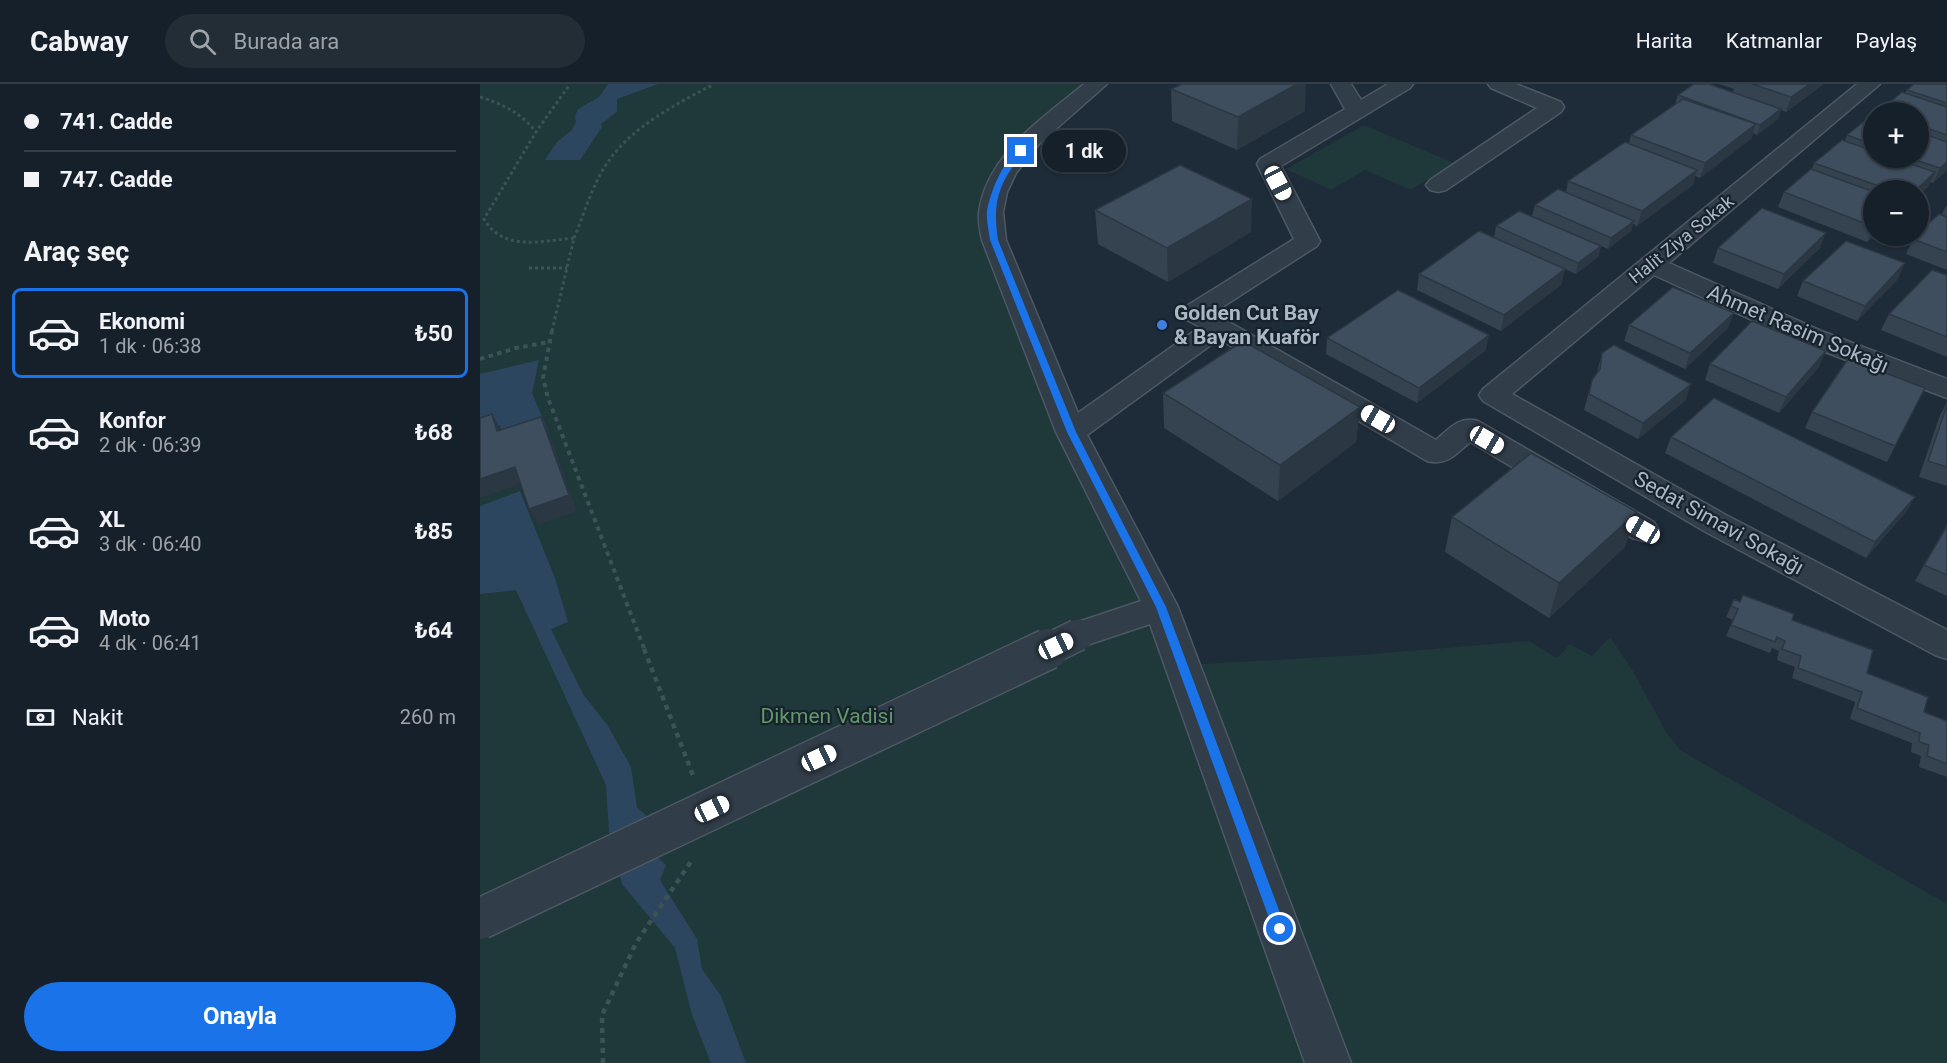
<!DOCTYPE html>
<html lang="tr">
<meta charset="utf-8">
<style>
body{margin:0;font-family:Roboto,sans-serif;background:#232d36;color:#f1f3f6;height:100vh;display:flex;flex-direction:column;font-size:22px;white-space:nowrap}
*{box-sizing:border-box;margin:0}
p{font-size:20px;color:#9ea3a8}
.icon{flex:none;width:33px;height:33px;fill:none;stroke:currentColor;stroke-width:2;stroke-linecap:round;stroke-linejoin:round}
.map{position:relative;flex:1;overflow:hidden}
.side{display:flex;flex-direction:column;background:#16202a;width:480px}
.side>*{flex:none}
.guide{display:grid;align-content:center;height:132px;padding:0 24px;background:#16202a}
.buttons{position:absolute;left:1383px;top:18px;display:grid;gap:12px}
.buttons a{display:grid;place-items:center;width:66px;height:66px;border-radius:50%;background:#16202a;box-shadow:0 2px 4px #0004,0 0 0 2px #353e47;font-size:30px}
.end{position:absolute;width:27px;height:27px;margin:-14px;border:8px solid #1a73e8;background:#fff;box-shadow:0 0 0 3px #fff}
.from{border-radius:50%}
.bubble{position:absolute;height:42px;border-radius:21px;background:#16202a;box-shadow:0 2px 4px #0004,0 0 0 2px #353e47;font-size:20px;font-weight:700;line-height:42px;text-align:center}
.car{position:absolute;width:18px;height:36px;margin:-18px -9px;border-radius:8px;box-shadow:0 0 4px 2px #0007;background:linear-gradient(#fff 24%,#345 0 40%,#fff 0 76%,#345 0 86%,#fff 0)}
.guide b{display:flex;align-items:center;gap:21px;height:57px;font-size:22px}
.guide b+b{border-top:2px solid #353e47}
.guide i{width:15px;height:15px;background:#f1f3f6}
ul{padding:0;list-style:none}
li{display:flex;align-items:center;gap:18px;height:90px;margin:0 12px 9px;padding:0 12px;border:3px solid transparent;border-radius:9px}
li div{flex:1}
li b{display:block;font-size:22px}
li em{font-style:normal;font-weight:700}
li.selected{border-color:#1a73e8}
li>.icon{width:54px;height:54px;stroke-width:1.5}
h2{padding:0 24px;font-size:27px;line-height:72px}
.pay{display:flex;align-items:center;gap:15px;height:66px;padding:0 24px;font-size:22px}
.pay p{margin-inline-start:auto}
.button{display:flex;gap:12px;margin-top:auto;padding:12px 24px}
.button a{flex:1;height:69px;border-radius:36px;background:#1a73e8;color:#fff;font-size:24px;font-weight:700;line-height:69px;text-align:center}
header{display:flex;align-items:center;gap:36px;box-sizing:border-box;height:84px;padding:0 30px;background:#16202a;border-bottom:2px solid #353e47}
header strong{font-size:28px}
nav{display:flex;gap:33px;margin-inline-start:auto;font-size:21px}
.search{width:420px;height:54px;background:#232d36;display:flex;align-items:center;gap:15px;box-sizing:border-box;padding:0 21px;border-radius:33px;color:#9ea3a8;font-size:22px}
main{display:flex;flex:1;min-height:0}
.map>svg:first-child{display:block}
.green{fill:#1f3839}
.water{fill:#2d465f}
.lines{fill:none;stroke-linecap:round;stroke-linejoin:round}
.minor-casing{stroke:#4c5864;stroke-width:3}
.path-far2{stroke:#3a5454;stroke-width:3;stroke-dasharray:3 3;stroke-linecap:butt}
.path-far1{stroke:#3a5454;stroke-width:4;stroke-dasharray:4.5 4.5;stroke-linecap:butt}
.path{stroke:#3a5454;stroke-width:4.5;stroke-dasharray:5 5;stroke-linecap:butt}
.minor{fill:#313d49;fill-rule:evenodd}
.minor-bridge-far1-casing{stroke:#4c5864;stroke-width:34;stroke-linecap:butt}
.minor-bridge-casing{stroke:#4c5864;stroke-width:43;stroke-linecap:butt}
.minor-bridge-far1{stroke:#313d49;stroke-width:31}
.minor-bridge{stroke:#313d49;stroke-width:40}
.wall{fill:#354351}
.shaded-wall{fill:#2b3742}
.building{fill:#3e4e5e;stroke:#2b3742;stroke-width:1.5}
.route{fill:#1a73e8}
.shop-dot{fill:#3f7fe0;stroke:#17222d;stroke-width:2}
.labels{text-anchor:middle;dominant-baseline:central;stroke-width:4.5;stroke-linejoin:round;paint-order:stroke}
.far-street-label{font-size:18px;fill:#abb8c6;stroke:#17222d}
.poi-label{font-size:21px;font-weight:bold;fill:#abb8c6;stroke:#17222d;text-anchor:start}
.street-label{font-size:21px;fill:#abb8c6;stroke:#17222d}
.park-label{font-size:21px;fill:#619869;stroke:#17222d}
</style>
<header>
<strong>Cabway</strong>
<div class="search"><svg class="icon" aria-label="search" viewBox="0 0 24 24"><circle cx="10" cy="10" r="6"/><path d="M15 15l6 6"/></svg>Burada ara</div>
<nav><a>Harita</a><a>Katmanlar</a><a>Paylaş</a></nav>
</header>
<main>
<section class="side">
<div class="guide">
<b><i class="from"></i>741. Cadde</b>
<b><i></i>747. Cadde</b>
</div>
<h2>Araç seç</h2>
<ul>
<li class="selected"><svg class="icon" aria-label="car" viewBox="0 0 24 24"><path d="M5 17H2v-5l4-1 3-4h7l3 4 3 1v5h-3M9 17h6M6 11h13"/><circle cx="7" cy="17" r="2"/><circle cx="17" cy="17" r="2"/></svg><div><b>Ekonomi</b><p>1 dk · 06:38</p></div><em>₺50</em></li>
<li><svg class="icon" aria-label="car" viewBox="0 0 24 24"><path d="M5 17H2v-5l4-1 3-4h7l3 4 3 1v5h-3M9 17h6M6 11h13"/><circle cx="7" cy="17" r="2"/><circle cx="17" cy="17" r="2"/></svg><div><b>Konfor</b><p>2 dk · 06:39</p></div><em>₺68</em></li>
<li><svg class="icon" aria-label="car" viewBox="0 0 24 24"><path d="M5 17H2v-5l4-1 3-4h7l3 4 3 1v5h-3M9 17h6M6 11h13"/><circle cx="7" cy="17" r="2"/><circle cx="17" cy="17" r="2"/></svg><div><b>XL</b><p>3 dk · 06:40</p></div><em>₺85</em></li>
<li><svg class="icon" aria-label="car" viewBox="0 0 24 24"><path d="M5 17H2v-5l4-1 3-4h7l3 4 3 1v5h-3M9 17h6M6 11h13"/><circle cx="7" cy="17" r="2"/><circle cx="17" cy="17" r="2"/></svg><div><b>Moto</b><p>4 dk · 06:41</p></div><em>₺64</em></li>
</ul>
<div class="pay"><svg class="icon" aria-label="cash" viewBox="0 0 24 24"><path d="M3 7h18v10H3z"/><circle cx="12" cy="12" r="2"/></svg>Nakit<p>260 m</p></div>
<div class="button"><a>Onayla</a></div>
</section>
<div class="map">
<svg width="1467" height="979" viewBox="0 0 1467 979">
<rect width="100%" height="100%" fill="#1e2b38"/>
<path class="green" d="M0 0H617L551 56 510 129 703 581 880 571 1049 557 1077 574 1090 560 1112 572 1130 553 1153 587 1186 648 1200 666 1467 820V979H0Z
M884 41 974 79 931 106 885 86 851 106 806 85Z"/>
<path class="water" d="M128 0H178L137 15V28L121 40 122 43 100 76H65L77 58 92 46 96 38 95 32 98 25 119 13Z
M59 276 52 309 69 349 21 346 20 341 0 347V290Z
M40 407 75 494 88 538 71 545 103 610 128 642 151 683 157 724 166 731 169 767 186 781 180 796 217 855 222 885 241 912 266 979H231L212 931 195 864 142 800 129 747 126 701 36 506 0 510V422Z"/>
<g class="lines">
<defs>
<path id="minor" d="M604 0H627L559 60 536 89 527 108 523 128 526 156 598 329 720 243 705 235 701 229 705 223 814 155 777 80 780 75 865 25 851 0H871L881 16 908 0H933L930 4 801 82 840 157 837 162 733 229 956 356C970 344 979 332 998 337L1174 438 1179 446 1174 454 1163 457 1152 454 990 358C976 370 967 382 947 377L739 255 607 351 698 523 871 979H825L670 540 598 564 586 560 581 551 586 542 661 517 576 348 502 156C500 147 498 138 499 129 506 71 563 34 604 0Z
M1008 0H1036L1081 18 1084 23 1081 28 966 106 958 108 950 106 946 101 950 96 1057 24 1011 4Z
M1377 0H1400L1189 179 1344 248 1467 295V314L1324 260 1174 191 1032 310 1246 431 1467 546V575L1455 571 1224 447 1003 317 999 311 1003 305Z"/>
</defs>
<use href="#minor" class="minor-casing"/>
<path class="path-far2" d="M0 13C23 20 41 29 56 48
M94 154C105 128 113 98 130 75 156 40 197 20 234 0
M49 184H87
M72 247 94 154C62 157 23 168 4 135L56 48 90 0"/>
<path class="path-far1" d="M72 246 63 294 68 314 165 567
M0 275 36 264 69 258"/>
<path class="path" d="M164 565 214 694
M123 979 122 931 156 859 212 776"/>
<use href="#minor" class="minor"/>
<defs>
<path id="minor-bridge-far1" d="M565 567 598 551"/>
<path id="minor-bridge" d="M0 835 568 565"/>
</defs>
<use href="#minor-bridge-far1" class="minor-bridge-far1-casing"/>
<use href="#minor-bridge" class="minor-bridge-casing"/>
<use href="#minor-bridge-far1" class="minor-bridge-far1"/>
<use href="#minor-bridge" class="minor-bridge"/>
</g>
<path class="wall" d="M1239 0H1344L1306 28 1301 26 1298 35 1277 51 1273 49 1271 55 1220 94 1215 92 1213 101 1157 142 1153 140 1151 147 1128 165 1052 132 1055 121 1086 108 1088 97 1149 59 1151 51 1195 20 1198 11 1253 8 1254 5Z
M1467 0V86L1453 99 1450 98 1448 103 1438 112V106H1394V152L1387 158 1298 123 1304 108 1332 85 1334 79 1365 57 1367 51 1394 33V74H1438V28H1397L1425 9 1427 6Z
M691 5 825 27 757 66 692 37Z
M1467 121V186L1426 170 1433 155 1461 131Z
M615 126 771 148 688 198 618 160Z
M1016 142 1121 162 1118 173 1096 190 1014 153Z
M1238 164H1340L1298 205 1233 179Z
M1085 185 1081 201 1021 247 937 206 939 190Z
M1467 191V273L1401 246 1409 230Z
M1418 195 1377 237 1317 212 1323 197Z
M1149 241 1248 244 1205 285 1144 257Z
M847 254 1006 266 937 319 846 270Z
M1122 269 1206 316 1158 355 1104 326 1112 296 1117 288Z
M1230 280 1339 283 1299 329 1225 296Z
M1445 304 1407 378 1325 344 1332 328Z
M683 309 880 323 876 358 798 417 684 344Z
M1467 318V402L1439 393 1460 331Z
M1191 353 1435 413 1426 428 1386 474 1185 369Z
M972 433 1145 463 1069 534 965 468Z
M1467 440V512L1435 497Z
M1254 515 1312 536 1387 589 1444 628 1467 637V693L1439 683 1441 672 1431 668 1432 659 1370 635 1375 618 1312 594 1315 583 1297 576 1299 567 1292 564 1290 569 1246 552 1253 536 1246 533Z"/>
<path class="shaded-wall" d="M817 0H826L825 27 757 66 758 33Z
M1330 0H1344L1306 28 1311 13Z
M1301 25 1298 35 1277 51 1280 41Z
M1276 40 1271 55 1220 94 1225 79Z
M1467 78V86L1453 99 1460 84Z
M1217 86 1213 101 1157 142 1162 127Z
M1455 88 1448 103 1438 112V106H1436Z
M772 115 771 148 688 198 687 164Z
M1154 137 1151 147 1128 165 1131 154Z
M1394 144V152L1387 158Z
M1346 149 1340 164 1298 205 1304 190Z
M1121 162 1118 173 1096 190 1098 179Z
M1425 179 1418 195 1377 237 1385 222Z
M1085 185 1081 201 1021 247 1024 231Z
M1254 229 1248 244 1205 285 1210 269Z
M1009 251 1006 266 937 319 939 304Z
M1346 267 1339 283 1299 329 1306 313Z
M1211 300 1206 316 1158 355 1163 339Z
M880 323 876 358 798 417 800 381Z
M12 330 21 346 17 347Z
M61 333 69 349 97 427 58 441 49 425Z
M35 383 44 399 0 414V395Z
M1435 413 1426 428 1386 474 1395 458Z
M1157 428 1145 463 1069 534 1079 499Z"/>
<path class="building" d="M702 0H817L758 33 691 5Z
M1214 0H1229L1301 25 1280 41 1198 11Z
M1272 0H1330L1311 13Z
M1434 0H1467V19L1427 6Z
M1422 8 1467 23V51L1438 41V28H1398Z
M1203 15 1276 40 1225 79 1151 51Z
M1391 32 1394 33V61L1367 51Z
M1438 48 1467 58V78L1460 84 1429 74H1438Z
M1362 56 1394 67V74H1413L1455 88 1436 106H1410L1334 79Z
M1145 58 1217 86 1162 127 1088 97Z
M700 81 772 115 687 164 615 126Z
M1331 85 1394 108V143L1304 108Z
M1078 105 1154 137 1131 154 1055 121Z
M1282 124 1346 149 1304 190 1238 164Z
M1039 127 1121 162 1098 179 1016 142Z
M1459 130 1467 133V168L1433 155 1436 152H1438V149Z
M999 147 1085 185 1024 231 939 190Z
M1366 157 1425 179 1385 222 1323 197Z
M1452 186 1467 191V253L1409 230Z
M1193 203 1254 229 1210 269 1149 241Z
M918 206 1009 251 939 304 847 254Z
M1272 237 1346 267 1306 313 1230 280Z
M763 257 880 323 800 381 683 309Z
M1134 261 1211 300 1163 339 1109 310 1112 296 1120 285 1122 269Z
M1368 275 1445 304 1415 362 1332 328Z
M1234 314 1435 413 1395 458 1191 353Z
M1467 321V383L1448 377Z
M12 330 17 347 61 333 89 411 49 425 35 383 0 395V334Z
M1051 369 1157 428 1079 499 972 433Z
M1467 442V491L1444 481Z
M1263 511 1314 530 1312 536 1393 566 1387 589 1448 613 1444 628 1467 637V680L1447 672 1449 661 1439 658 1440 649 1377 624 1382 608 1318 584 1321 572 1302 565 1305 557 1297 553 1295 558 1251 541 1258 525 1251 522 1254 515 1260 518Z"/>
<path class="route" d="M541 65 545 67C519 98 512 116 518 156L596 348 686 523 806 845 800 851 793 845 676 523 587 348 510 156C509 147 506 136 507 127 511 106 523 76 541 65Z"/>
<circle class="shop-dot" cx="682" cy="241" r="6"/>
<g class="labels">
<g class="far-street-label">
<text transform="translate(1201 155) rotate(-39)">Halit Ziya Sokak</text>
</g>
<g class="poi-label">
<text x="694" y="229">Golden Cut Bay<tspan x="694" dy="24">&amp; Bayan Kuaför</tspan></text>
</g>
<g class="street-label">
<text transform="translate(1318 245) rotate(23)">Ahmet Rasim Sokağı</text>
<text transform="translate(1239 439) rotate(29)">Sedat Simavi Sokağı</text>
</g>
<g class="park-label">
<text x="347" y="632">Dikmen Vadisi</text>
</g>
</g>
</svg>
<div class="buttons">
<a>+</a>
<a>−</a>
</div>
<i class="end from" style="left:800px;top:845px"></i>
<i class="end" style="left:541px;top:67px"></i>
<div class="bubble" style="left:562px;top:46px;width:84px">1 dk</div>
<i class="car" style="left:798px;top:99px;rotate:152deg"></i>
<i class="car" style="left:898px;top:335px;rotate:300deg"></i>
<i class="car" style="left:1007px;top:356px;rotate:120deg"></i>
<i class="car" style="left:1163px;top:446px;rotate:300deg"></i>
<i class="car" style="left:576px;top:562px;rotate:65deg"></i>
<i class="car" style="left:339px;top:674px;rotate:65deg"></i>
<i class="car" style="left:232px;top:725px;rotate:65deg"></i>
</div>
</main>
